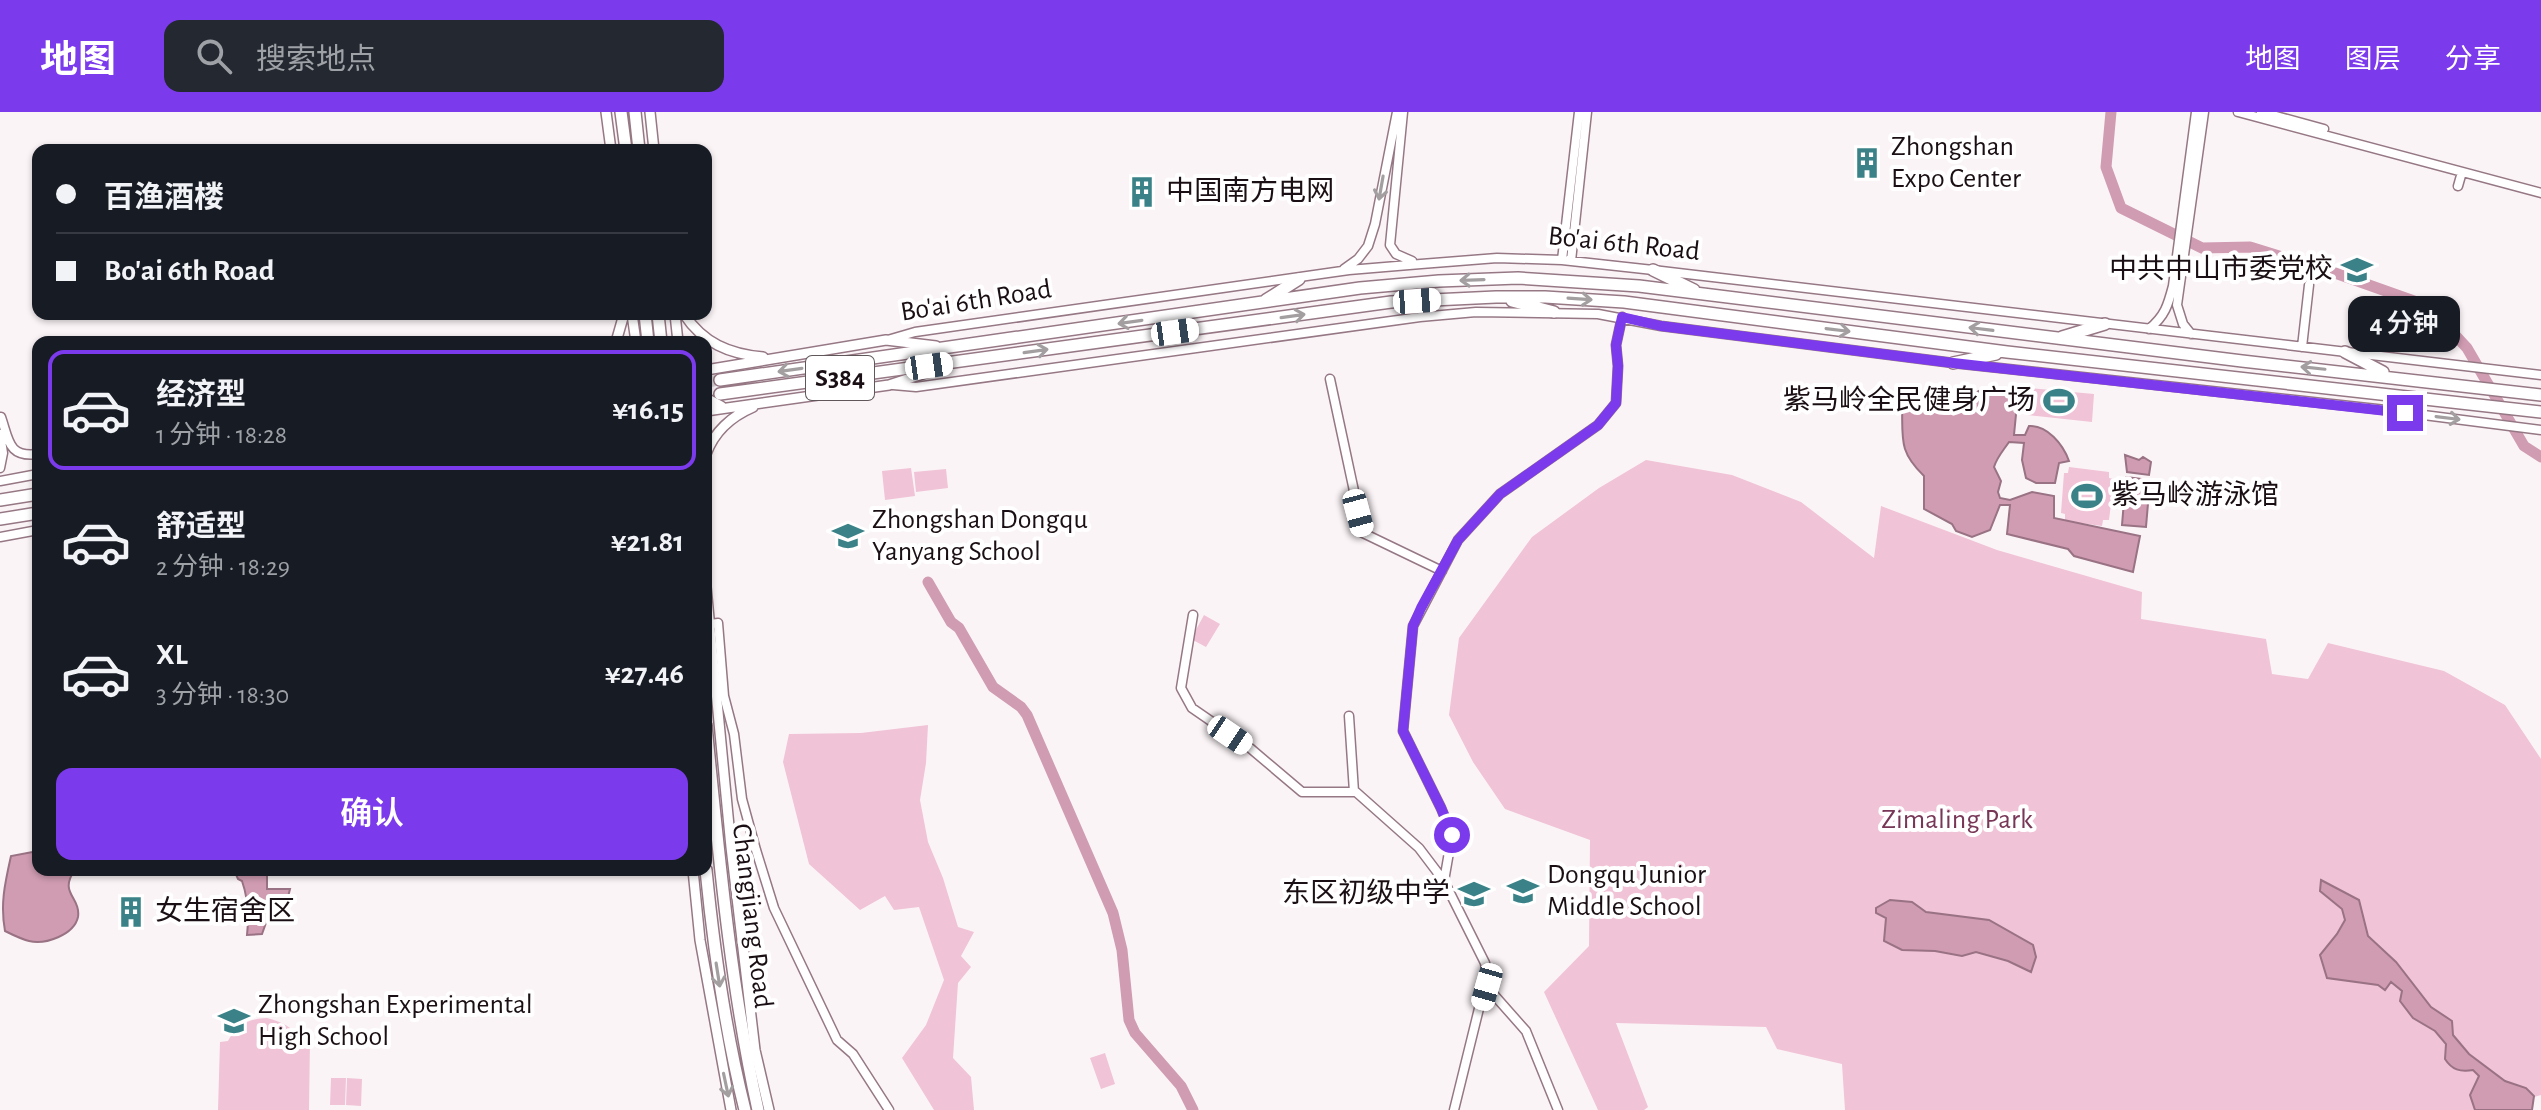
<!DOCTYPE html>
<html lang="zh">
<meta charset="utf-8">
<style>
body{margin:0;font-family:"Alegreya Sans","Noto Sans SC",sans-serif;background:#242831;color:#f1f3f6;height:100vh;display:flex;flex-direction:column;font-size:30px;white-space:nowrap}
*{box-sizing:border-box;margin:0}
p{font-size:26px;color:#9ea1a6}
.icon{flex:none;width:44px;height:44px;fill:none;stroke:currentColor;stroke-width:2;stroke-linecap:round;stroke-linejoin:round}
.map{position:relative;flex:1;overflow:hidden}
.details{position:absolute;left:32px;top:224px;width:680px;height:540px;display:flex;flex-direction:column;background:#171b24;border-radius:16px;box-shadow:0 2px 6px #0004}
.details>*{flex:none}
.banner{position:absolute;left:32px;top:32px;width:680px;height:176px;border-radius:16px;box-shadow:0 2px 6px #0004;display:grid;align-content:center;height:176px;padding:0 24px;background:#171b24}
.end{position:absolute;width:36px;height:36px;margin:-18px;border:10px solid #7c3aed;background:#fff;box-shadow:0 0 0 4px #fff}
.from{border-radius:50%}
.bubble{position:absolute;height:56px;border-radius:16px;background:#171b24;box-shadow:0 2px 6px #0004;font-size:26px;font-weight:600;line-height:56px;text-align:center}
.car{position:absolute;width:24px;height:48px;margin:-24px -12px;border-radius:10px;box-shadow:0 0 6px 2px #0007;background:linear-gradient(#fff 24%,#345 0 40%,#fff 0 76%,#345 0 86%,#fff 0)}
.banner b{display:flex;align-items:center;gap:28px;height:76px;font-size:30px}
.banner b+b{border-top:2px solid #363941}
.banner i{width:20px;height:20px;background:#f1f3f6}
ul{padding:14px 0 0;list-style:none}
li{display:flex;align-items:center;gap:24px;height:120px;margin:0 16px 12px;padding:0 8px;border:4px solid transparent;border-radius:16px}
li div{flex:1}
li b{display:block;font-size:30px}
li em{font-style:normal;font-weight:600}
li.on{border-color:#7c3aed}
li>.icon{width:72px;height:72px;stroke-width:1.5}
.cta{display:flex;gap:16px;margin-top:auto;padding:16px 24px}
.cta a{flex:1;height:92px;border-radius:16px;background:#7c3aed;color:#fff;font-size:32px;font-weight:600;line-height:92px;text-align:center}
header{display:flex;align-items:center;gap:48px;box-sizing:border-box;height:112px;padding:0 40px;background:#7c3aed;color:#fff}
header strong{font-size:38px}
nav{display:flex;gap:44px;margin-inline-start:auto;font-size:28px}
.search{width:560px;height:72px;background:#242831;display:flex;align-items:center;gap:20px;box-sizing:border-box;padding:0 28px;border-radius:16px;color:#9ea1a6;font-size:30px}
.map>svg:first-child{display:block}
.green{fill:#f0c3d6}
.water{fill:#d09cb2;stroke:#997283;stroke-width:2}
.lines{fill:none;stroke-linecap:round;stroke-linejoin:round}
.river{stroke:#d09cb2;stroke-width:11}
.trunk-tunnel{stroke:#d9d2d5;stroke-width:11;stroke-dasharray:11 5.5;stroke-linecap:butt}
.tertiary-casing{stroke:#967885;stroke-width:11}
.secondary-casing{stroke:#967885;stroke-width:12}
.trunk-casing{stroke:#967885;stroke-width:14}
.tertiary{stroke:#fff;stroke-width:8}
.secondary{stroke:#fff;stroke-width:9}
.trunk{stroke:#fff;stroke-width:11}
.oneway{stroke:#a39fa1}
.route{stroke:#7c3aed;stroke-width:10}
.labels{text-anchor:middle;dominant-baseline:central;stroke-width:8;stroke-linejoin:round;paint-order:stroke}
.shield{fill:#fff;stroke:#5f575a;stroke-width:2}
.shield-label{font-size:26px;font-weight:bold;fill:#1a0f14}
.poi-label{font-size:28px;fill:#1a0f14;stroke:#fff;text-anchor:start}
.street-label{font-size:28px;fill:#1a0f14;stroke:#fff}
.park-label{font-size:28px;fill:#783757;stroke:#fff}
</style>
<header>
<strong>地图</strong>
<div class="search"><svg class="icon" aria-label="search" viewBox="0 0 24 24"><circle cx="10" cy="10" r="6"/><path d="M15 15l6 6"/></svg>搜索地点</div>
<nav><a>地图</a><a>图层</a><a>分享</a></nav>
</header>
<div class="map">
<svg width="2541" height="998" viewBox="0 0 2541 998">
<rect width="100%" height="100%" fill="#fbf4f7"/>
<path class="green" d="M2029 276 2094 282 2092 310 2028 303Z
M1646 348 1732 363 1801 390 1874 446 1881 394 1997 438 2142 480 2141 507 2266 527 2272 562 2308 567 2328 531 2444 559 2505 593 2541 647V983L2534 985 2532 998H1845L1842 952 1777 937 1766 915 1616 911 1648 995 1644 998H1598L1544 880 1589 834 1590 728 1505 697 1473 650 1449 603 1459 526 1532 425 1599 376Z
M2069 355 2109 360V366L2114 367 2109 408H2103L2102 414 2065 409V402L2061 401 2064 361H2068Z
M911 356 915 384 885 388 882 359Z
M946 357 948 376 916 380 914 360Z
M1204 503 1220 512 1206 535 1191 527Z
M928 613 926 651 920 688 928 730 943 766 958 815 974 820 961 844 971 855 958 871 953 946 971 965 974 998H934L902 946 926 913 944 868 919 795 894 798 885 784 860 798 809 752 783 650 789 622 861 621Z
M267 906C282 910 292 915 302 927H310L309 998H218L220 930 228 929C237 912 249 907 267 906Z
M1105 941 1115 972 1101 977 1090 946Z
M331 966H346L345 993H330Z
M347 966 362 967 361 994 346 993Z"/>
<path class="water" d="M1987 275 2008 280 2017 292 2014 323H2025L2029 314C2047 313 2063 332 2069 349L2059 351 2055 371H2036L2026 366 2022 348 2024 331 2009 330C2003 339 1997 345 1994 355L2001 369 1998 380 2000 386 2010 388 2032 380 2054 384V406L2140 424 2133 460 2074 444 2068 437 2007 422 2010 393H2000L1990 418 1972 425 1956 419 1952 412 1924 397V364C1898 339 1903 327 1902 292L1912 283C1948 289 1954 293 1987 275Z
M2125 343 2139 348 2143 345 2151 350 2149 363 2127 360Z
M2126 365 2150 368 2146 415 2122 413Z
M38 739V758H75C58 781 81 785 78 805 74 823 45 833 29 829 21 827 13 823 5 819 0 792 5 771 11 744Z
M234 758H267V777H290L287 789 270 810 267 808 262 822 247 823C249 805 248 786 242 769L238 767Z
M2321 768 2359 788 2368 824 2396 850 2431 895 2452 909 2453 923 2469 942 2505 969 2526 976 2534 984 2532 998H2475L2470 983 2479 964 2473 958C2460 960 2452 958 2445 947L2446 932 2435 919 2413 906 2400 889 2402 879 2391 870 2385 878 2378 873 2327 866 2320 843 2337 822 2345 808 2342 797 2320 779Z
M1890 788 1912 790 1926 800 1989 808 2033 833 2036 845 2031 860 2008 849 1976 840 1962 844 1935 839 1902 838 1884 829 1886 806 1876 801V796Z"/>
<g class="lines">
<path class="river" d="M2111 0 2106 55 2121 96 2202 136 2250 135 2295 149
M2335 161 2428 194 2467 236 2524 334 2541 345
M928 470 951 510 959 516 993 575 1021 595 1027 603 1113 801 1122 838 1129 908 1135 921 1181 974 1193 998"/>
<path class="trunk-tunnel" d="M706 270 720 268"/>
<defs>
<path id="tertiary" d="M1403 0 1390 133 1396 142 1412 149
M2238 0 2541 81
M2261 0 2324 17
M2458 74 2462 60
M1562 148 1579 0
M1571 149 1587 0
M1344 157 1358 147 1368 134 1375 112 1397 0
M2149 217C2165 204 2168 193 2173 174L2196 0
M2191 222 2183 212 2177 193 2204 0
M891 227 915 220 1349 158 1421 152 1497 146 1562 148 1653 158 2541 263
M2302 235 2309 173
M1330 267 1363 421 1442 459
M893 273 916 275 1420 205 1476 200 1598 202 1661 214 1953 251 2377 297 2541 318
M1 305C9 328 8 346 38 342
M0 322 3 341 0 356
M0 369 38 362
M0 425 38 418
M1193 503 1181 576 1192 596 1250 636 1302 680H1356L1419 736 1444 769 1485 851 1487 864 1454 998
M710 512 718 511 724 584 734 622 742 687 756 738 774 796 837 928 853 942 889 998
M1349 604 1354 680
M1444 769 1452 723 1441 696 1403 619 1413 514 1458 428 1500 382 1598 313 1616 291 1618 254 1616 233 1622 205
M1487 875 1526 919 1558 998"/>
<path id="secondary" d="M606 0 611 38
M650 0 654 38
M632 202 636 230
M675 202 678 230
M684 202C703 231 729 242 763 245
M616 230 624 202
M706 258 886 228 936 234
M706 286 721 294
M706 299 889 273 944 255
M706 342C714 320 732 304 753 295
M706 475 731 735 755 938 769 998
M693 758 700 828 731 998"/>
<path id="trunk" d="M621 0 626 38
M635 0 639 38
M1653 158 1694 178
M1266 188 1299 167
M1512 189 1554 200
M645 202 648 230
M658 202 661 230
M2062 225 2105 212
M2345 240 2383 260
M1953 251 1996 242
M720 268 1360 176 1439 169 1518 166 1639 174 2242 249 2541 283
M720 282 1391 190 1496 185H1545L1624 190 2007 240 2541 300
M0 388 38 382
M0 407 38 401
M706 614C719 743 730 871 758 998
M706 758C714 839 725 919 745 998"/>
</defs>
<use href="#tertiary" class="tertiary-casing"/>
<use href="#secondary" class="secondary-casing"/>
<use href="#trunk" class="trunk-casing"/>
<use href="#tertiary" class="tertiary"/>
<use href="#secondary" class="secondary"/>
<use href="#trunk" class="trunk"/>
</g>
<defs><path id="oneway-shaft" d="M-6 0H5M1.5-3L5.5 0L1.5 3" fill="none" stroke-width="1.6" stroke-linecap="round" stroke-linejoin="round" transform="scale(2)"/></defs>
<g class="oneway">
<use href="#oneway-shaft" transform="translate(1381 76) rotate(100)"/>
<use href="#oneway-shaft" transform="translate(1472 168) rotate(178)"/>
<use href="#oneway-shaft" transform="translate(1580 187) rotate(4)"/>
<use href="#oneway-shaft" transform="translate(1293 204) rotate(-8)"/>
<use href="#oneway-shaft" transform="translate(1130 210) rotate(172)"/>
<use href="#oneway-shaft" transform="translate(1981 217) rotate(-173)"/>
<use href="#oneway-shaft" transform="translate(1838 218) rotate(7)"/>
<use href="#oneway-shaft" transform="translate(1036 239) rotate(-8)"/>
<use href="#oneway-shaft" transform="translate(2313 256) rotate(-174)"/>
<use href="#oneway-shaft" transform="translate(790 258) rotate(172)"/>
<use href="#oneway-shaft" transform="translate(2448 306) rotate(7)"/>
<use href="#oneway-shaft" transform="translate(718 863) rotate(81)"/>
<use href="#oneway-shaft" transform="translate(726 973) rotate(78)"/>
</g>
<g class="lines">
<path class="route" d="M1452 723 1441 696 1403 619 1413 514 1421 496 1458 428 1500 382 1598 313 1616 291 1618 254 1616 233 1622 205 1661 214 1953 251 2405 301"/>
</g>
<defs>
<symbol id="building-bare" viewBox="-9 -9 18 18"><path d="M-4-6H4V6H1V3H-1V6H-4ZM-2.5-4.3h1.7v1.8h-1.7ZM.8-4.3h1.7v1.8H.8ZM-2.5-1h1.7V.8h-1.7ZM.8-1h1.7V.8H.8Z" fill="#3a8287" stroke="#fff" stroke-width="2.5" paint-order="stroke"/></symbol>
<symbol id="school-bare" viewBox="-9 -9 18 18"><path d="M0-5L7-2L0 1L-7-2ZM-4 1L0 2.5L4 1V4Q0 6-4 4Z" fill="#3a8287" stroke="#fff" stroke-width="2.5" paint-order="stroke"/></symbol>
<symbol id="stadium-bare" viewBox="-9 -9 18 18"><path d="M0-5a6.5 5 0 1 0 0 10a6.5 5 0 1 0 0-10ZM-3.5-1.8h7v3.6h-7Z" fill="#3a8287" stroke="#fff" stroke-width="2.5" paint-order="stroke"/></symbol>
</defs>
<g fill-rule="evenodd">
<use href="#building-bare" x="1845" y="29" width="44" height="44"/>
<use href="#building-bare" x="1120" y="58" width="44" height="44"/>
<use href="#school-bare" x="2335" y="136" width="44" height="44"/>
<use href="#stadium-bare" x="2037" y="267" width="44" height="44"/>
<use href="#stadium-bare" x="2065" y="362" width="44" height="44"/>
<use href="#school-bare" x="826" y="402" width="44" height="44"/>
<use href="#school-bare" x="1501" y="757" width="44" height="44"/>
<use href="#school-bare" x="1452" y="760" width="44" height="44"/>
<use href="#building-bare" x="109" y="778" width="44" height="44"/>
<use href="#school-bare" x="212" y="887" width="44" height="44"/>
</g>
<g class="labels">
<rect class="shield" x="806" y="244" width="68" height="44" rx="6"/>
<g class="shield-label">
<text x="840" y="266">S384</text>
</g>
<g class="poi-label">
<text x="1891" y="35">Zhongshan<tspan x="1891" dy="32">Expo Center</tspan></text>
<text x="1166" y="80">中国南方电网</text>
<text x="2333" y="158" text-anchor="end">中共中山市委党校</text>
<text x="2035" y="289" text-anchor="end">紫马岭全民健身广场</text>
<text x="2111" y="384">紫马岭游泳馆</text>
<text x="872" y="408">Zhongshan Dongqu<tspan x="872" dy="32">Yanyang School</tspan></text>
<text x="1547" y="763">Dongqu Junior<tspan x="1547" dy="32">Middle School</tspan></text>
<text x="1450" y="782" text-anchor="end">东区初级中学</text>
<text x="155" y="800">女生宿舍区</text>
<text x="258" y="893">Zhongshan Experimental<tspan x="258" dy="32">High School</tspan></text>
</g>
<g class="street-label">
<text transform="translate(1624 132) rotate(6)">Bo'ai 6th Road</text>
<text transform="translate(976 189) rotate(-9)">Bo'ai 6th Road</text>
<text transform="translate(752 804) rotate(83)">Changjiang Road</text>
</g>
<g class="park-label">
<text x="1957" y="708">Zimaling Park</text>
</g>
</g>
</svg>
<i class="end from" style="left:1452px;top:723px"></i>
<i class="end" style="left:2405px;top:301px"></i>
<div class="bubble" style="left:2348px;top:184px;width:112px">4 分钟</div>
<i class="car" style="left:1417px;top:189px;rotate:86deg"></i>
<i class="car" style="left:1175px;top:220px;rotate:82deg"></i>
<i class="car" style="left:929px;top:254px;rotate:82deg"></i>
<i class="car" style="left:1358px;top:401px;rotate:165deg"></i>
<i class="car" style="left:1230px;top:623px;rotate:124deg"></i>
<i class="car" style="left:1487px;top:875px;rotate:196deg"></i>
<div class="banner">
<b><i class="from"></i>百渔酒楼</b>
<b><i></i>Bo'ai 6th Road</b>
</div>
<section class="details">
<ul>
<li class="on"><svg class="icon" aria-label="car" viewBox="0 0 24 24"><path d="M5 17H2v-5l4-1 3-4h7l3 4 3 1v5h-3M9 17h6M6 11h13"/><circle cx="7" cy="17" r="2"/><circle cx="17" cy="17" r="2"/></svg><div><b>经济型</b><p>1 分钟 · 18:28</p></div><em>¥16.15</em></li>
<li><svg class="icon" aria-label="car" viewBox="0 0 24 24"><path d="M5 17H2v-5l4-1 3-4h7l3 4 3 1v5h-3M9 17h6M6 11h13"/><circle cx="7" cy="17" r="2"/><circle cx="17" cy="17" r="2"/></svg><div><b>舒适型</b><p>2 分钟 · 18:29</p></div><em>¥21.81</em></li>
<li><svg class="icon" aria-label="car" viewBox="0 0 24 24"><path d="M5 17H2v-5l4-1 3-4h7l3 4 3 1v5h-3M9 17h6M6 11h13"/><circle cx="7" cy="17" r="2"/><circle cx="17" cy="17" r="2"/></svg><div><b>XL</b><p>3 分钟 · 18:30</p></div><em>¥27.46</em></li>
</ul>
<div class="cta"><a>确认</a></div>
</section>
</div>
